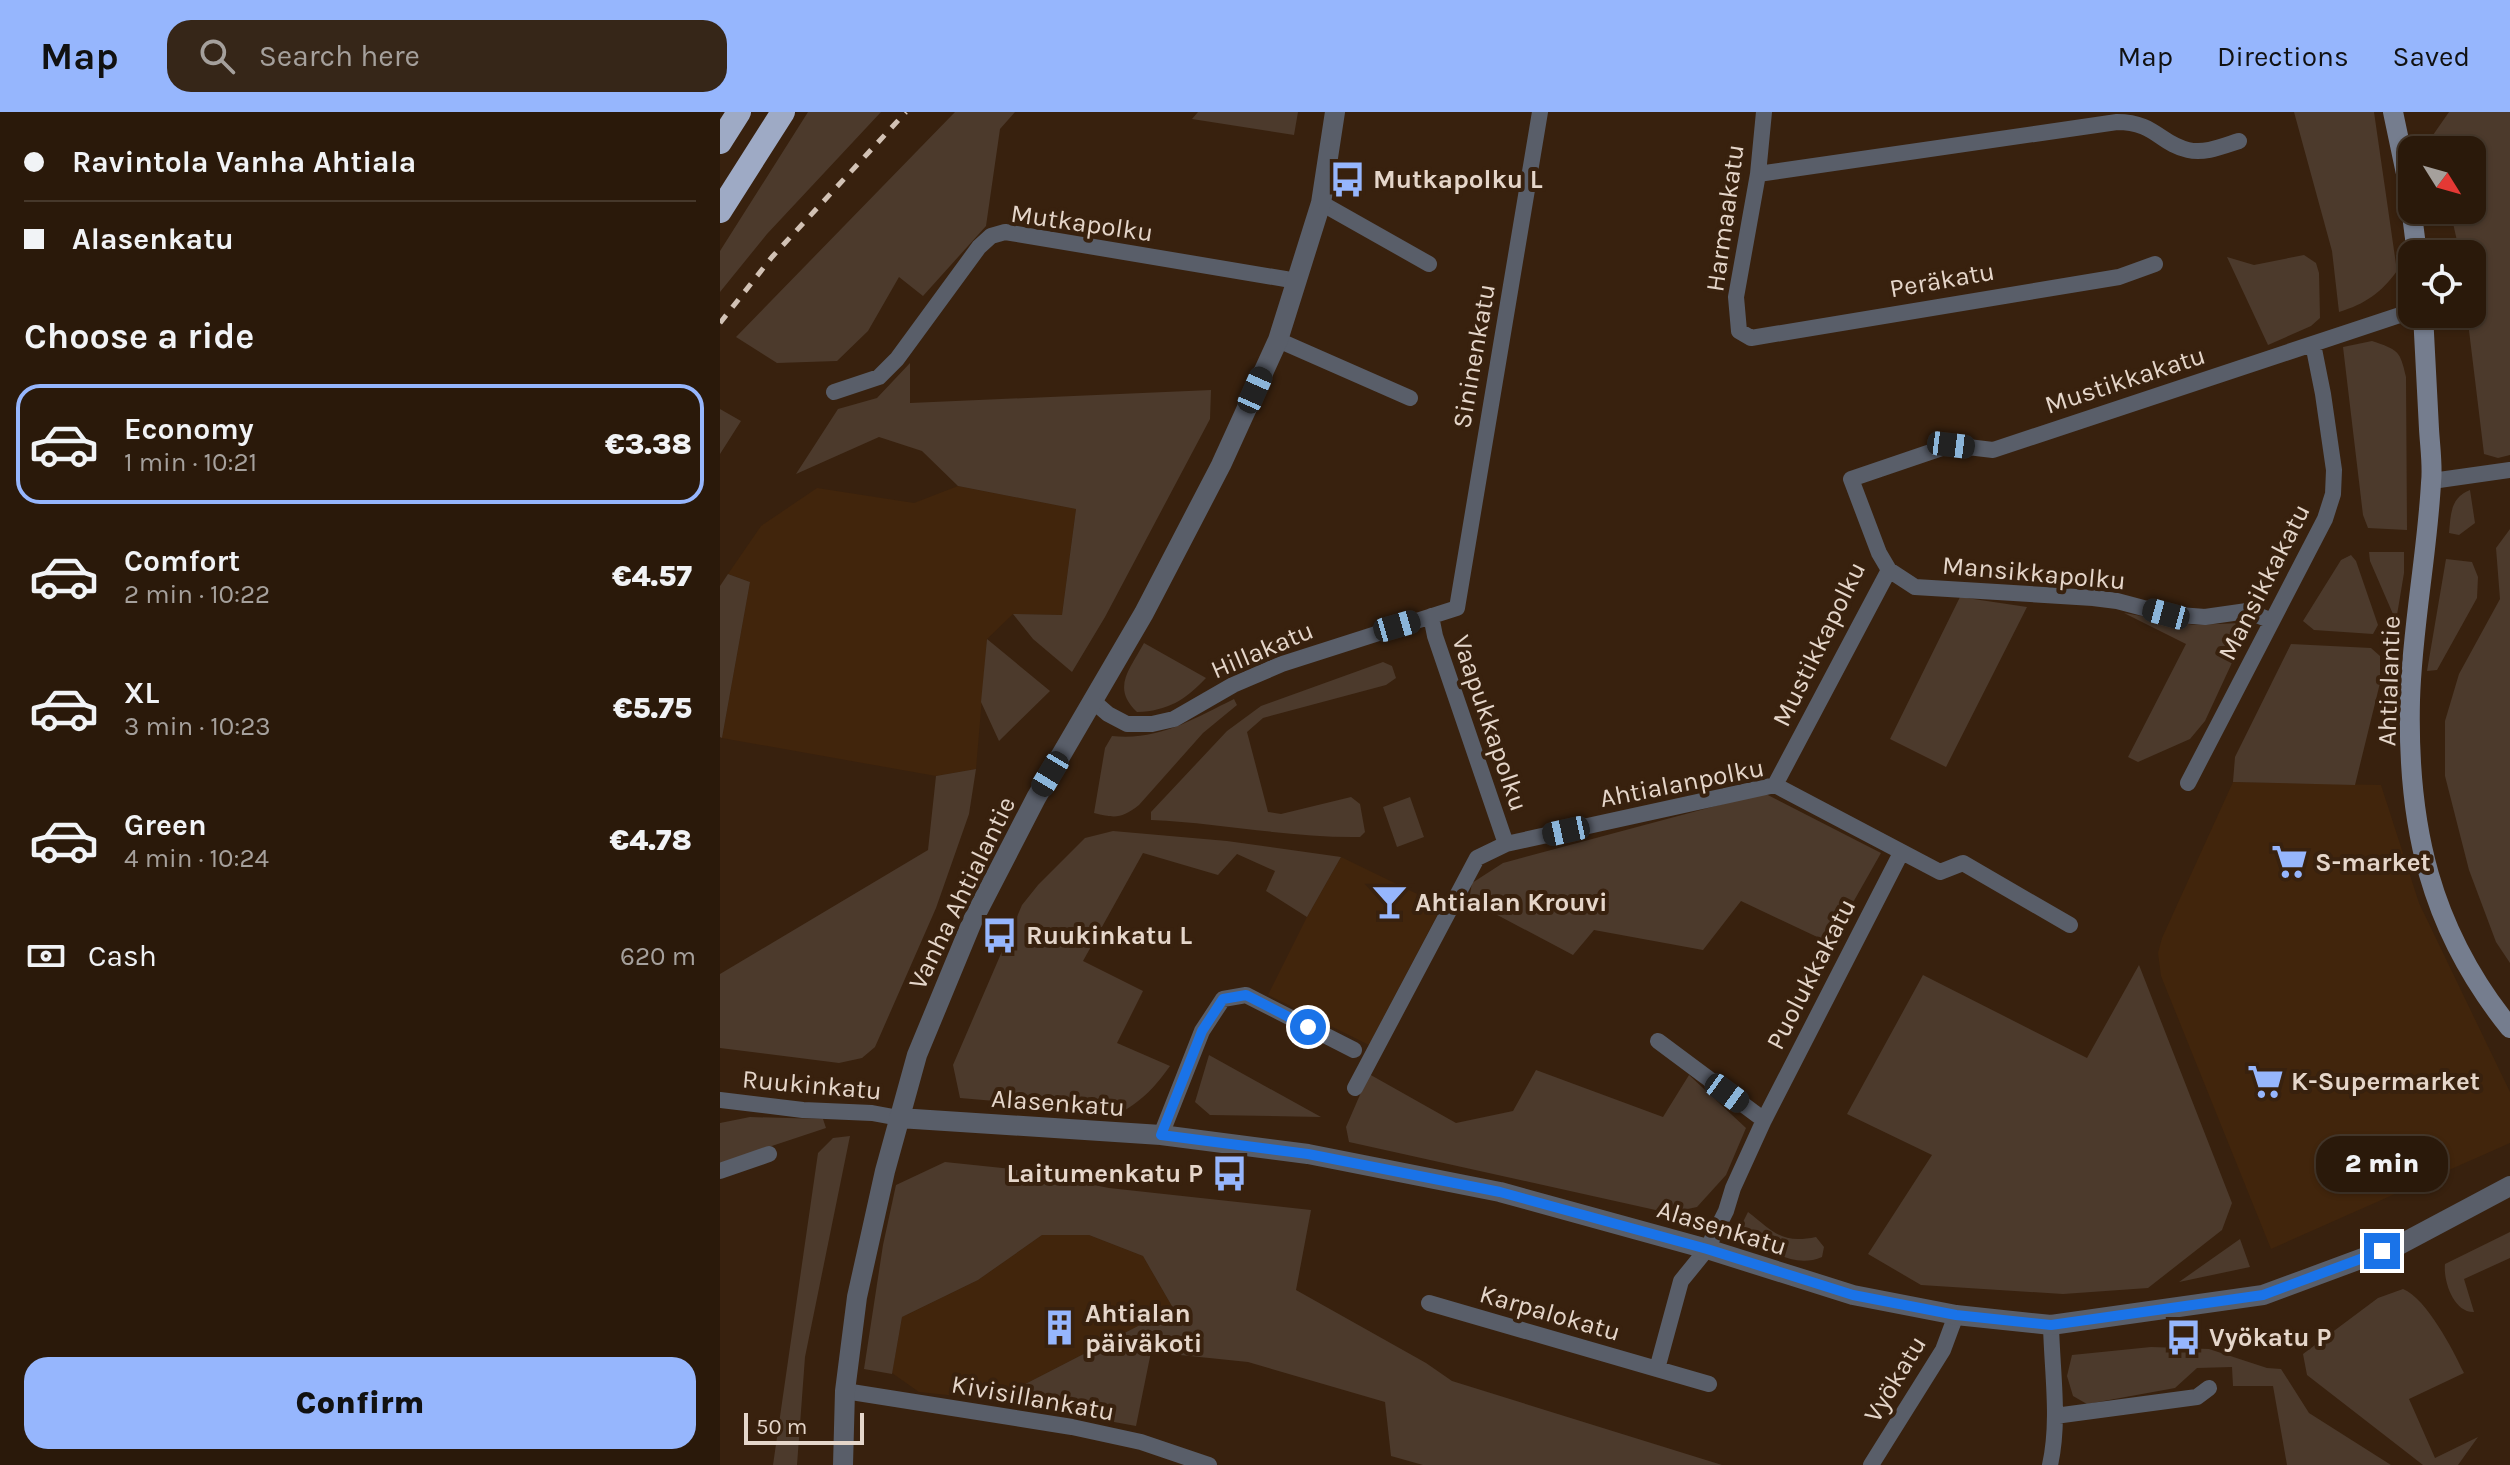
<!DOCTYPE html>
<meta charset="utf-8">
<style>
body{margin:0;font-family:Karla,sans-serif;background:#362618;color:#f1f3f6;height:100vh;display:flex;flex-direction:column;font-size:30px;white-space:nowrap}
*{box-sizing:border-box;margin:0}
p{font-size:26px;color:#a5a09c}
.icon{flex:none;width:44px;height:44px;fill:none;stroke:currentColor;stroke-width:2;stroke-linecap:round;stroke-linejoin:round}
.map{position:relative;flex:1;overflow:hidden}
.side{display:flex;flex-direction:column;background:#2a190a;width:720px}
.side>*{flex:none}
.banner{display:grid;align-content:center;height:176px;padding:0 24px;background:#2a190a}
.needle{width:52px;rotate:127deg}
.tools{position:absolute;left:1678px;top:24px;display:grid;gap:16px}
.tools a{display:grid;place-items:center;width:88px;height:88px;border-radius:16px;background:#2a190a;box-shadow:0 2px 6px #0004,0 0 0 2px #46382b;font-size:40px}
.scale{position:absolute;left:24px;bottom:20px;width:120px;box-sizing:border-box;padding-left:8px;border:4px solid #e5d6ca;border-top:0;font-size:22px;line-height:28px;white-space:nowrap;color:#e5d6ca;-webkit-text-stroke:6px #38210e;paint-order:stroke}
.end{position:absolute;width:36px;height:36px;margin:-18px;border:10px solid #1a73e8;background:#fff;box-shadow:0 0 0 4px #fff}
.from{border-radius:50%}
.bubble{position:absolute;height:56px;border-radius:24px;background:#2a190a;box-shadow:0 2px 6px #0004,0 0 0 2px #46382b;font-size:26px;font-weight:800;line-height:56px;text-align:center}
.car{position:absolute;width:24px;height:48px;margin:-24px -12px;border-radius:10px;box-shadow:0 0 6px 2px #0007;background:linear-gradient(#222 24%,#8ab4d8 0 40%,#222 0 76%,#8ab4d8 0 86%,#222 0)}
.banner b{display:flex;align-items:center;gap:28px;height:76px;font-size:30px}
.banner b+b{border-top:2px solid #46382b}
.banner i{width:20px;height:20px;background:#f1f3f6}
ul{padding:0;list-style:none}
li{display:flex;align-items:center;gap:24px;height:120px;margin:0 16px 12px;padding:0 8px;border:4px solid transparent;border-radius:24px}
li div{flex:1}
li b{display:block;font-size:30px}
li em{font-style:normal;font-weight:800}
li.current{border-color:#96b6fd}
li>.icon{width:72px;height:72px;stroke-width:1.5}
h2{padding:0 24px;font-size:36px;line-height:96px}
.pay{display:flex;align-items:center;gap:20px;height:88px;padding:0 24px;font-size:30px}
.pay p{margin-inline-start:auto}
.primary-button{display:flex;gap:16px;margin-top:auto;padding:16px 24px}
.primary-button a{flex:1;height:92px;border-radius:24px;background:#96b6fd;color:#111;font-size:32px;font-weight:800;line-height:92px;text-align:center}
header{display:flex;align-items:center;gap:48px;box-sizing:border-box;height:112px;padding:0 40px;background:#96b6fd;color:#111}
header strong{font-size:38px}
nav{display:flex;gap:44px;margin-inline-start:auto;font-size:28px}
.search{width:560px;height:72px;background:#362618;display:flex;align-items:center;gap:20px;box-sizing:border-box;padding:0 28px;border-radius:24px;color:#a5a09c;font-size:30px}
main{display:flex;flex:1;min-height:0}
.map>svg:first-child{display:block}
.built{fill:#41250c}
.green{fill:#4c3a2c}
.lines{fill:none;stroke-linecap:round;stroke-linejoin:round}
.minor{stroke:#595e69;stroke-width:16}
.tertiary{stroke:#595e69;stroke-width:20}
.secondary{stroke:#757d8e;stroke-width:20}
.motorway{stroke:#9eaac5;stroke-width:24}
.rail{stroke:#d2c2b5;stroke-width:5;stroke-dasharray:10 10;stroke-linecap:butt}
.route{stroke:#1a73e8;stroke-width:10}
.labels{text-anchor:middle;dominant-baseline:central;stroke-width:8;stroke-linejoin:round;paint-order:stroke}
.poi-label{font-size:26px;font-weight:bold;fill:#e5d6ca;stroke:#38210e;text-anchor:start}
.street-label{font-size:26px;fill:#e5d6ca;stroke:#38210e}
</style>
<header>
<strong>Map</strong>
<div class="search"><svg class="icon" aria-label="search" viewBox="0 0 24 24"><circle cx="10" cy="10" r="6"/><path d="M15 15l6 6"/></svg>Search here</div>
<nav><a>Map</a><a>Directions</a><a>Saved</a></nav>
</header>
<main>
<section class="side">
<div class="banner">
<b><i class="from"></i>Ravintola Vanha Ahtiala</b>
<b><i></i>Alasenkatu</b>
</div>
<h2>Choose a ride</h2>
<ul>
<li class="current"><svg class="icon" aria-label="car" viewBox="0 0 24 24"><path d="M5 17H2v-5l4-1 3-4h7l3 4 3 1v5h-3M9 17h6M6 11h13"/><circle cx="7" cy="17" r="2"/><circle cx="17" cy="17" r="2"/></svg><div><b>Economy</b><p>1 min · 10:21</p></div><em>€3.38</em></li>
<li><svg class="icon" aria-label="car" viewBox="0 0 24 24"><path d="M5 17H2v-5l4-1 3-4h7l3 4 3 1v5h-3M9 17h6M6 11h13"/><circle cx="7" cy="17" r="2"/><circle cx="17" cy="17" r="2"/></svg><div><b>Comfort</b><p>2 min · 10:22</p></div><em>€4.57</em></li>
<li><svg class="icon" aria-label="car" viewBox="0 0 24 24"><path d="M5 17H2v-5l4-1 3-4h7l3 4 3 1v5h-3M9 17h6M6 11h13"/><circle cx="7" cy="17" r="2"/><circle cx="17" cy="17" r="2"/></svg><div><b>XL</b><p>3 min · 10:23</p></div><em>€5.75</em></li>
<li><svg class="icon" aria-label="car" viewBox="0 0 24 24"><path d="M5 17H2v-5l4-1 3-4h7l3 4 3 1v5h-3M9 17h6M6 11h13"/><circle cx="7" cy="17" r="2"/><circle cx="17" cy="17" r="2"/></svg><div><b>Green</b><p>4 min · 10:24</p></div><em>€4.78</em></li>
</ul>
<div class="pay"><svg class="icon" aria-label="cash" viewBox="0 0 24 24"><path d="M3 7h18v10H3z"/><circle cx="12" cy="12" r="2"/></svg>Cash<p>620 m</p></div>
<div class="primary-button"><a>Confirm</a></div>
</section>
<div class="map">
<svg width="1790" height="1353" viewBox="0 0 1790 1353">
<rect width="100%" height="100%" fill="#38210e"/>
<path class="built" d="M238 374 356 397 342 503 293 502 267 527 256 657 216 664 2 626 30 470 8 462 41 414 97 376 194 391Z
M1513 670 1661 673 1699 791 1790 980V1031L1551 1137 1441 864 1438 841 1442 826Z
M621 745 722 794 649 933 548 883 587 805Z
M322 1123H369L423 1144 453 1196 274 1288 199 1280 172 1261 182 1205 258 1168Z"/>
<path class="green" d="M88 0H161L47 122 0 180V139Z
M235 0H295L280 17 266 114 203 184 179 165 148 219 117 249 57 251 16 225Z
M478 0H578L574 23 472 7Z
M1574 0H1654L1677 159C1661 181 1645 192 1619 200L1612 139Z
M1729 0H1790V343L1778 346 1764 342 1747 202H1752V142H1740L1730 98H1752V38H1717L1713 23Z
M1584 143 1596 151 1599 161 1600 206 1591 214 1548 233 1507 145 1534 153Z
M1652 229C1678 238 1680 238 1686 265L1687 418 1648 416 1643 403 1623 235Z
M190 251V291L491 278 490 307 385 505 352 560 313 527 293 502 342 503 356 397 238 374 202 339 159 325 76 362 118 297 157 286Z
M0 297 21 309 0 342Z
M1750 378 1755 411 1739 423 1729 421C1731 402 1730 386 1750 378Z
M1790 417V851L1776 830 1749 758 1725 664V609L1739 562 1780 487 1776 436Z
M1649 440H1684V461L1676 509 1650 449Z
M1631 443 1636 449 1658 513 1653 522 1594 518 1583 509 1621 448Z
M1726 447 1752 450 1758 465 1757 486 1717 558 1707 559Z
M8 462 30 470 2 626 0 625V474Z
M1240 485 1307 495 1226 655 1170 627Z
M1404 501 1474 513 1521 511 1529 514 1485 609 1470 627 1418 650 1408 645 1466 532Z
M267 527 330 579 279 629 261 590Z
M424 531 486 566C465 588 448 599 417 600 391 576 410 557 424 531Z
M1571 532 1651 536 1660 544V571L1635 673 1513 670 1515 645Z
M663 550 672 554 676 566 666 573 543 606 527 620 548 700 561 702 631 685 640 692 645 720 640 725C570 726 501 711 431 708V700L507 619 541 594Z
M514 587 517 593 483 621 419 693C401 707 395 706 374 701L385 636 392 624C439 629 473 607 514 587Z
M256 657 249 702 216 796 155 935 142 946 119 951 0 936V862L208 738 216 664Z
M1044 681 1161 741 1110 831 1021 789 983 838 874 818 853 843 749 788 752 771 783 751Z
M690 685 704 725 677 735 663 695Z
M393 719 507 729 621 745 587 805 546 779 555 759 517 742 498 763 423 741 363 849 423 879 397 931 450 954C434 976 425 986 402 1000L240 986 233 953 302 793 318 773 365 726Z
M1419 853 1512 1091 1502 1118 1428 1176 1343 1182 1201 1173 1148 1142 1212 1043 1127 1002 1203 863 1367 946Z
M489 943 601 1005 490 1003 475 990Z
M816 958 943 1005 969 963 1026 1016 1006 1063 977 1095 949 1101 629 1030 626 1015 649 962 736 1011 793 999Z
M30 1005 103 1007 106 1016 0 1051V1011Z
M130 1024 85 1245 77 1353H53L98 1041 113 1026Z
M225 1050 292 1057 389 1076 591 1098 576 1178 706 1251 732 1269 1002 1353H703L671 1344 665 1290 528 1250 431 1240 416 1314 274 1288 453 1196 423 1144 369 1123H322L258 1168 182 1205 172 1262 144 1257 163 1133 176 1073Z
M1028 1100C1054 1120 1061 1132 1096 1125L1104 1135 1102 1145C1072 1158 1042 1135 1020 1116Z
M1790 1120V1146L1744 1167 1754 1200C1734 1201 1723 1169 1725 1152Z
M1520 1127 1530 1155 1459 1170Z
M1683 1177C1707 1187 1733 1238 1744 1261L1689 1287 1715 1346 1758 1325 1738 1353H1703L1587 1263 1583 1242 1658 1186Z
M1431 1235 1489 1237 1547 1256 1561 1257 1589 1301 1671 1353H1567L1553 1274H1513L1512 1255 1477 1256 1455 1276 1367 1292 1353 1284 1347 1264 1352 1243Z"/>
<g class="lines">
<path class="minor" d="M1044 0 1038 62 1016 185 1019 219 1031 226 1399 165 1435 152
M1038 62 1397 10C1435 10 1440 32 1468 38 1485 42 1503 34 1519 29
M601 91 709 152
M558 228 690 286
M114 280 159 265 177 247 259 135 271 124 285 120 577 169
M1712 369 1790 358
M1169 458 1195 475 1373 486 1397 489 1446 502 1485 505 1527 499 1552 509
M711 504 715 524 786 732
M373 589 388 602 407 612H432L454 607 513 573 562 552 737 496 820 0
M1468 671 1605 407 1613 382 1614 358 1603 282 1593 232
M1055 673 1169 458 1159 441 1131 367 1231 333 1273 338 1692 199
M938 929 1044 1008
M635 976 757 746 786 732 1055 673 1220 760 1243 751 1350 813
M0 988 83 998 152 1001 179 1006
M441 1023 482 919 503 887 526 883 634 938
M0 1059 49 1042
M709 1191 937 1257 961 1169 987 1137 1006 1099 1013 1076 1044 1008 1181 741
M937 1257 989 1272
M125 1279 352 1315 421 1330 489 1353
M1335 1304 1477 1285 1489 1276
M1151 1353 1223 1238 1236 1203
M1330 1353C1340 1308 1332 1260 1331 1213"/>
<path class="tertiary" d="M179 1006 441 1023 588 1042 780 1080 987 1137 1133 1183 1236 1203 1331 1213 1543 1183 1681 1132 1790 1074
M123 1353 125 1279 137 1185 165 1059 197 943 252 810 316 686 424 501 501 353 558 228 601 91 615 0"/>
<path class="secondary" d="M1673 0 1688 71 1697 142
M1703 202C1705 240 1707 279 1709 317 1710 335 1713 354 1711 371 1707 444 1692 516 1690 588 1687 714 1710 817 1790 916"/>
<path class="motorway" d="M0 30 19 0
M0 99 63 0"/>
<path class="rail" d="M0 211 52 145 186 0"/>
</g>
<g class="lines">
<path class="route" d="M588 915 526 883 503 887 482 919 441 1023 588 1042 780 1080 987 1137 1133 1183 1236 1203 1331 1213 1543 1183 1662 1139"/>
</g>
<defs>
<symbol id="bus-bare" viewBox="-9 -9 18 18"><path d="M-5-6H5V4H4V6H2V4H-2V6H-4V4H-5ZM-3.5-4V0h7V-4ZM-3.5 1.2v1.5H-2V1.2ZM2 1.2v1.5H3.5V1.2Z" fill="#96b6fd" stroke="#38210e" stroke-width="2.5" paint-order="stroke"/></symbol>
<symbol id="supermarket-bare" viewBox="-9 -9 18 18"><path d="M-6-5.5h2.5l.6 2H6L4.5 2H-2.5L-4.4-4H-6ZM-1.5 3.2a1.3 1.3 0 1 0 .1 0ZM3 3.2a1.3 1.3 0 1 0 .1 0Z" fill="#96b6fd" stroke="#38210e" stroke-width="2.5" paint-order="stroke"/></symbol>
<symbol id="bar-bare" viewBox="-9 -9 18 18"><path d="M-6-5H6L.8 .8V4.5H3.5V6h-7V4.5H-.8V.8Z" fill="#96b6fd" stroke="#38210e" stroke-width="2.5" paint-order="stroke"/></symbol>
<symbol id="building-bare" viewBox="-9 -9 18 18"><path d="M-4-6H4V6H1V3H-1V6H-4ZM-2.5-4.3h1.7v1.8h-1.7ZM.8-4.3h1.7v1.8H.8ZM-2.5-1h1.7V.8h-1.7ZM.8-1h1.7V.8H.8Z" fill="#96b6fd" stroke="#38210e" stroke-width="2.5" paint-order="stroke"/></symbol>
</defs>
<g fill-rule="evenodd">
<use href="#bus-bare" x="602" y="42" width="51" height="51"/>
<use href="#supermarket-bare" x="1544" y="724" width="51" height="51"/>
<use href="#bar-bare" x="644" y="764" width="51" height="51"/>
<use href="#bus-bare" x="254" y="798" width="51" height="51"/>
<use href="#supermarket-bare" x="1520" y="944" width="51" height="51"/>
<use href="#bus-bare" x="484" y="1036" width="51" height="51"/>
<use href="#building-bare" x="314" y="1190" width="51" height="51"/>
<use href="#bus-bare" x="1438" y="1200" width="51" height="51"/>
</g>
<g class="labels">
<g class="poi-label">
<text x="653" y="67">Mutkapolku L</text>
<text x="1595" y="750">S-market</text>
<text x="695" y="790">Ahtialan Krouvi</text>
<text x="306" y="823">Ruukinkatu L</text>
<text x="1571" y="969">K-Supermarket</text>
<text x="483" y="1061" text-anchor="end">Laitumenkatu P</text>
<text x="365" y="1201">Ahtialan<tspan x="365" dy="30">päiväkoti</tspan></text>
<text x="1489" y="1225">Vyökatu P</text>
</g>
<g class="street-label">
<text transform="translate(1005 106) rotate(-82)">Harmaakatu</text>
<text transform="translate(362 111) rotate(8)">Mutkapolku</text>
<text transform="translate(1222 168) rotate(-10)">Peräkatu</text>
<text transform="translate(754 244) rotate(-80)">Sininenkatu</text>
<text transform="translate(1405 268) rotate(-18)">Mustikkakatu</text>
<text transform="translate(1314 461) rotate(5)">Mansikkapolku</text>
<text transform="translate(1544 470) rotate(-63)">Mansikkakatu</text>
<text transform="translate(1099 532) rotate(-64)">Mustikkapolku</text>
<text transform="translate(542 538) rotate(-23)">Hillakatu</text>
<text transform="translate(1669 569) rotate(-88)">Ahtialantie</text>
<text transform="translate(770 611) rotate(71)">Vaapukkapolku</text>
<text transform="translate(962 671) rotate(-11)">Ahtialanpolku</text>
<text transform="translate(242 781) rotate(-64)">Vanha Ahtialantie</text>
<text transform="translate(1091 862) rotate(-63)">Puolukkakatu</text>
<text transform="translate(92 973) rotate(5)">Ruukinkatu</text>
<text transform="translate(338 991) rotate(4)">Alasenkatu</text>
<text transform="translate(1002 1116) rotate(17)">Alasenkatu</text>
<text transform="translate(830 1201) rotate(16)">Karpalokatu</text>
<text transform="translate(1175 1267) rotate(-59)">Vyökatu</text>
<text transform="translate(313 1286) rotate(10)">Kivisillankatu</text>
</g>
</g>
</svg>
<div class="tools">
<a><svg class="needle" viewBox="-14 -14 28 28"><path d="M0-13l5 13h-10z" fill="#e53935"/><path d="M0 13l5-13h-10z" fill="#a5a09c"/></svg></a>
<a><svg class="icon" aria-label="locate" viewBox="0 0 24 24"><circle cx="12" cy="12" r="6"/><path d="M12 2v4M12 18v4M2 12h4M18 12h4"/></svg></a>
</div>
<div class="scale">50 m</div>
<i class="end from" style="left:588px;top:915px"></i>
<i class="end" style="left:1662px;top:1139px"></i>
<div class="bubble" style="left:1596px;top:1024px;width:132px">2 min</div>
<i class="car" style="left:535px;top:278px;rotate:24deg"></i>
<i class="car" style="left:1231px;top:333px;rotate:97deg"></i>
<i class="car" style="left:1446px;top:502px;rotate:285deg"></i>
<i class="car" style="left:677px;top:514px;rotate:74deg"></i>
<i class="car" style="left:330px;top:662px;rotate:211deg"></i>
<i class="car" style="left:846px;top:719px;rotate:258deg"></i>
<i class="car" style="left:1007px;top:981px;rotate:126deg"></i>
</div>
</main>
